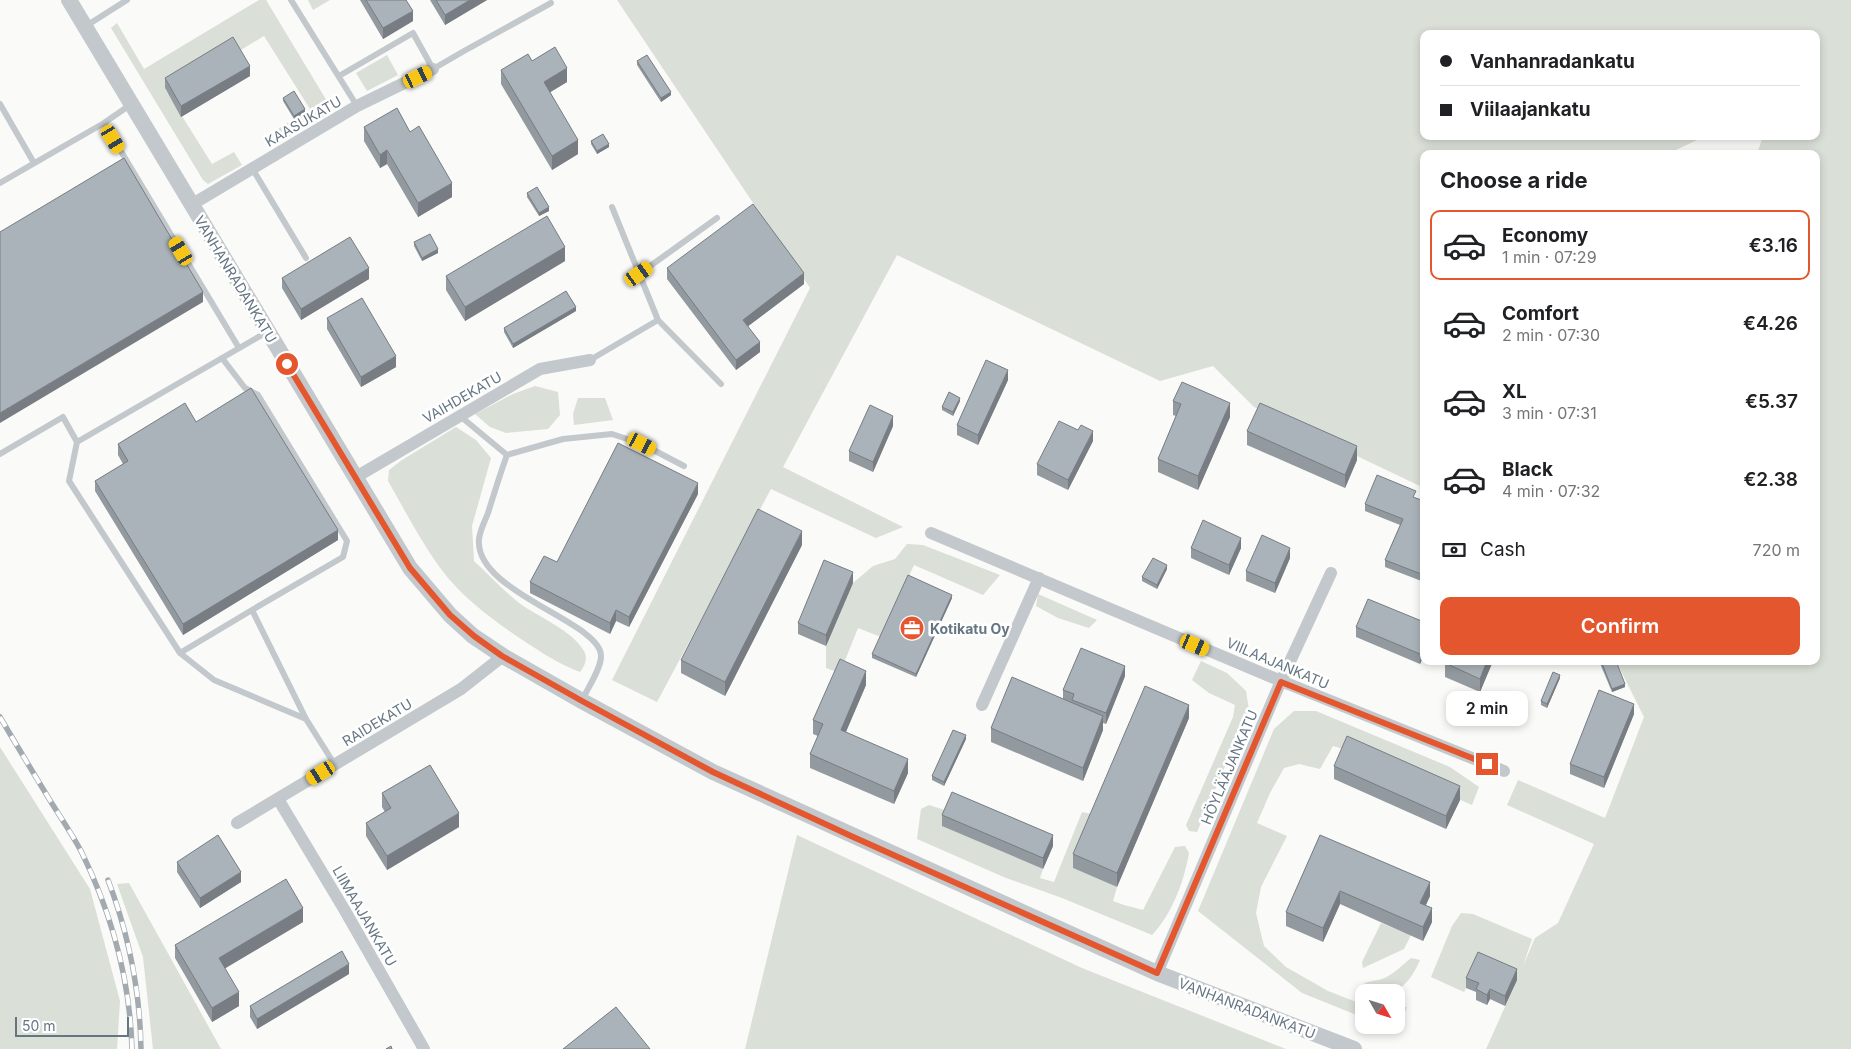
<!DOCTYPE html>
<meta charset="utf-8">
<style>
body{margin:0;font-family:Inter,sans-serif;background:#f2f2f2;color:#202124;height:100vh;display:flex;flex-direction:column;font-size:19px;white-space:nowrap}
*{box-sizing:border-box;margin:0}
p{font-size:16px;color:#757577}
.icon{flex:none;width:28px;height:28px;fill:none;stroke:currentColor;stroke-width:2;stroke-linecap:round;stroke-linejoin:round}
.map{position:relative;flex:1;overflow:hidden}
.side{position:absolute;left:1420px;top:150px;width:400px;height:515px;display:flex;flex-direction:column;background:#fff;border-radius:10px;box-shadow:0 2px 8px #0003}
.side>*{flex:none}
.hud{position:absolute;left:1420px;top:30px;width:400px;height:110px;border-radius:10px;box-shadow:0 2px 8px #0003;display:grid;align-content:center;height:110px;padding:0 20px;background:#fff}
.needle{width:32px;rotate:129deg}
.controls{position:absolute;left:1355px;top:984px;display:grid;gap:10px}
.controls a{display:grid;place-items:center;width:50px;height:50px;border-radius:10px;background:#fff;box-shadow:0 2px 8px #0003;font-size:25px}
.scale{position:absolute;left:15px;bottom:12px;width:114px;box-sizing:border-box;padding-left:5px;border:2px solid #657683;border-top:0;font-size:14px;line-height:18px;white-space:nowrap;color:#657683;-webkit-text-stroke:4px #fff;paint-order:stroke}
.end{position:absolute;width:22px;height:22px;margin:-11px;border:6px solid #e4572e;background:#fff;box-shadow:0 0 0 2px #fff}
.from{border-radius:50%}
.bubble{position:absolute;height:35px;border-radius:10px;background:#fff;box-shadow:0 2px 8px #0003;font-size:16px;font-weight:600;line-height:35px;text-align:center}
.car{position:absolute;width:15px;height:30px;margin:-15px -8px;border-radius:6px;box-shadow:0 0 4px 1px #0007;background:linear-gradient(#f5c518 24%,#345 0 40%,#f5c518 0 76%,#345 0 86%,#f5c518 0)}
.hud b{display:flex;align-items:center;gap:18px;height:48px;font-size:19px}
.hud b+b{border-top:1px solid #e0e0e0}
.hud i{width:12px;height:12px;background:#202124}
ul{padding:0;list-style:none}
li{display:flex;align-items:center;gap:15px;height:70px;margin:0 10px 8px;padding:0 10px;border:2px solid transparent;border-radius:10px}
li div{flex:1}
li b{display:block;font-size:19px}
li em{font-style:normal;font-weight:600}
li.active{border-color:#e4572e}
li>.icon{width:45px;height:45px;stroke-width:1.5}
h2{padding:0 20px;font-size:22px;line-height:60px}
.pay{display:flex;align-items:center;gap:12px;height:55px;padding:0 20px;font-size:19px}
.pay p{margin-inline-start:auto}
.button{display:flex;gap:10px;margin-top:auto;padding:10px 20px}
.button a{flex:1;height:58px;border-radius:10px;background:#e4572e;color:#fff;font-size:20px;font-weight:600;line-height:58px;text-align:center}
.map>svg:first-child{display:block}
.green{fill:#dadfd7}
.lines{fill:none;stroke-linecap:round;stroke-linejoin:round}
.service{stroke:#c3c8cc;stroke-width:6}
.minor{stroke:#c3c8cc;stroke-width:12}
.tertiary{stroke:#c3c8cc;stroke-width:16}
.rail-casing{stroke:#a2aab0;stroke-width:5.5}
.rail{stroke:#fff;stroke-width:4;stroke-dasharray:11;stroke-linecap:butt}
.wall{fill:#929a9f}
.shaded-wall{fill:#777d82}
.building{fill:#aab3b9;stroke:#777d82}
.route{stroke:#e4572e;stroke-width:6}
.labels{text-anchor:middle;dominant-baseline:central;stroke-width:5;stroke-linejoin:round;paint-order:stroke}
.street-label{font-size:14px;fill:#657683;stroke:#fff}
.poi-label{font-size:14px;font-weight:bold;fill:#657683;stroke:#fff;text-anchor:start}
</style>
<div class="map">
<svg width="1851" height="1049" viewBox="0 0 1851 1049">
<rect width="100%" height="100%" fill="#fafaf8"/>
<path class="green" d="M259 0H266L333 111 285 139 278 129 310 109 264 36 236 53 165 89 212 164 234 152 242 165 208 184 203 180 111 28 117 23 144 69Z
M308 0H330L313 10Z
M617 0H1851V1049H1486L1517 980 1466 988 1464 992 1431 977 1452 926 1461 913 1473 914 1532 939 1523 966 1535 938 1558 923 1594 844 1507 805 1518 780 1605 818 1644 717 1616 661H1816V154H1757L1763 136H1816V34H1424V136H1705L1668 154H1424V488L1254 407 1213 366 1160 381 897 255 783 467 903 527 876 538 771 489 657 702 612 680 810 288Z
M387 55 398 75 367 91 356 73Z
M535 386 558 392 560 415 548 429 506 433 490 427 475 414 513 394Z
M578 398H605L613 420 574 425 573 414Z
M456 427 476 440 491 458 472 526 474 561C489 575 503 590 519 603 538 617 572 630 584 651 588 658 585 666 580 672 561 665 544 654 527 643 500 625 469 603 448 578 424 548 407 514 388 481L389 470 402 460Z
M907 544 923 545 1000 575 983 595 914 565 881 637 858 628 840 673 826 668V646L853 583 873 566 895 559Z
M1038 594 1097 620 1089 628 1058 618 1036 606Z
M1201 661 1227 673 1246 691 1249 710 1197 832 1189 831 1186 825 1233 717 1235 705 1209 693 1192 680Z
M1294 711H1316L1450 767 1479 787 1472 805 1347 750 1333 746 1320 769 1299 764 1284 768 1270 793 1257 823 1287 836 1261 887 1256 913 1264 946 1286 967 1328 991 1364 1005V1018L1302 993 1198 911 1274 729Z
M0 747 90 889 120 1001 117 1049H0Z
M929 805 948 811 943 826 1043 869 1040 878 1054 882 1082 812 1096 815 1073 868 1117 887 1113 901 1124 905 1143 910 1175 847 1185 846 1189 853C1184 882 1172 914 1152 935L1062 898 1006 878 917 839 921 809Z
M797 835 1082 968 1286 1049H745Z
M129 883 221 1049H153L143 957 117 884Z
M1381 923 1411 935 1404 949 1363 968 1362 962Z
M1411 958 1420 960C1408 988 1390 1003 1360 987 1366 980 1373 982 1382 979 1393 975 1402 965 1411 958Z
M1407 1007 1397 1033 1379 1025H1396V1008Z"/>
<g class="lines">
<path class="service" d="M291 0 357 106
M86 26 127 0
M339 76 413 33 433 69 464 51 551 3
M0 104 34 163
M104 123 239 348
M252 168 306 258
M0 183 104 123 130 105
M612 207 658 320
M639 274 717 218
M222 358 245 388 258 395 347 541 343 557 252 610
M590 360 658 320 721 384
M460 416 507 455 563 439 612 434 642 444 684 466
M77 442 69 481 180 653 214 680 306 719 335 765
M0 454 63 417 77 442 267 332
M507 455C500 474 494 494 488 513 485 521 480 530 479 539 474 592 599 621 601 655 602 667 588 688 582 700
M180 653 252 610 306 719"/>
<path class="minor" d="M191 205 357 106 433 69
M356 477 540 369 590 360
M931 533 1281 681 1504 771
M982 705 1039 578
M278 799 344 909 424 1049
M237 823 461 689 503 656
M1157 973 1281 681 1331 573"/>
<path class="tertiary" d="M69 0 410 568 450 615 473 636 503 656 582 701 713 772 1157 973 1354 1049"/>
<defs>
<path id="rail" d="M0 717C17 746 34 774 51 802 61 818 72 834 81 851 112 914 130 979 132 1049
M108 880C129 935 140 990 141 1049"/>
</defs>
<use href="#rail" class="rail-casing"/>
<use href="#rail" class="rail"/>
</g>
<path class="wall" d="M360 0H406L413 21 383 39Z
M430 0H487L445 25Z
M532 61 567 82 550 92 578 154 552 170 501 84V70Z
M637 61 671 95 661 102 637 65Z
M250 76 181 117 165 88V78Z
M283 98 305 113 294 119 283 101Z
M364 127 410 132 452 197 418 217 387 164 380 168 364 141Z
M591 141 609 147 597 154 591 144Z
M527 193 549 211 539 216 527 197Z
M414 242 438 253 422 261 414 246Z
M565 261 465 321 446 290V276Z
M667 268 804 284 748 326 760 352 736 370 667 279Z
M282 278 369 279 301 320 282 288Z
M576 311 513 348 504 332V328Z
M327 318 396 367 361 387 327 329Z
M1008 380 978 445 957 435V425Z
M960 401 953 416 942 410V407Z
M1173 401 1230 417 1198 490 1158 472V459L1176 416 1173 415Z
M196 422 338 540 183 635 95 491V481L123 464 118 455V444Z
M893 426 873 472 849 461V451Z
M1247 431 1357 460 1345 488 1247 445Z
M1093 441 1068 490 1037 475V464Z
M698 494 629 627 616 621 610 634 530 593V582L557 562Z
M1416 498 1424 501V582L1385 567V560L1400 525 1365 511V504Z
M802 545 725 696 681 673V660Z
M1191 548H1241L1229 575 1191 558Z
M1290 558 1275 593 1246 581V571Z
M1167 569 1157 589 1142 581V577Z
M853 583 826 646 798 634V623Z
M952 598 916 677 872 658V654Z
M1424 622V655L1420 664 1356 637V627Z
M1445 661H1493L1480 692 1445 677Z
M1599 661H1616L1625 687 1612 692Z
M1125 676 1106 724 1103 723V730L1083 781 991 742V728L1063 699V690Z
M1560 678 1547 708 1541 705V701Z
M866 685 846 732 908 773 894 804 810 768V754L818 736 813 734V720Z
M1634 714 1604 788 1570 774V764Z
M1189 718 1117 887 1073 868V854Z
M966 739 944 786 932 780V776Z
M1334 766 1460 800 1446 829 1334 779Z
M382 793 459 827 387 870 366 836V823L385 812 382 807Z
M942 815 1053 846 1043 869 942 826Z
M1320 835 1430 896 1426 905 1432 922 1423 941 1340 904 1323 942 1286 926V912Z
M177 862 241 882 200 908 177 872Z
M303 922 225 968 239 1006 212 1022 175 958V945Z
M349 974 257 1029 250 1017V1006Z
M1466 978 1517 980 1505 1006 1490 999 1487 1005 1476 1000V992L1466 988Z"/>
<path class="shaded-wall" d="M470 0H487L445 25V15Z
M413 11V21L383 39V28Z
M250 66V76L181 117V106Z
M567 68V82L544 96V82Z
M671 92V95L661 102V98Z
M305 109V113L294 119V116Z
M578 140V154L552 170V156Z
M609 144V147L597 154V151Z
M387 150V164L380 168V155Z
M452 183V197L418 217V203Z
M549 207V211L539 216V213Z
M565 247V261L465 321V307Z
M438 249V253L422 261V258Z
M369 268V279L301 320V309Z
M804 273V284L743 330V320Z
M203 292V302L0 423V413Z
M576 307V311L513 348V344Z
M760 342V352L736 370V360Z
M396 356V367L361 387V377Z
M1008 370V380L978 445V435Z
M960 398V401L953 416V412Z
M1230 403V417L1198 490V476Z
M893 416V426L873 472V462Z
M1093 431V441L1068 490V480Z
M1357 446V460L1345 488V475Z
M698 483V494L629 627V617Z
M338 530V540L183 635V624Z
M802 531V545L725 696V682Z
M1241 538V548L1229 575V565Z
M1290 548V558L1275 593V583Z
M1167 565V569L1157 589V585Z
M853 572V583L826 646V635Z
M952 595V598L916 677V674Z
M616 610V621L610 634V623Z
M1424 645V655L1420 664V654Z
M1487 661H1493L1480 692V679Z
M1125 666V676L1106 724V713Z
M866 671V685L841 743V730Z
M1560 675V678L1547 708V704Z
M1625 684V687L1612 692V689Z
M1634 704V714L1604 788V777Z
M1189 705V718L1117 887V873Z
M1103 716V730L1083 781V768Z
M966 735V739L944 786V782Z
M908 759V773L894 804V791Z
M1460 786V800L1446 829V816Z
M459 813V827L387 870V856Z
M1053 835V846L1043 869V858Z
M241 872V882L200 908V898Z
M1430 882V896L1420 917V903Z
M1340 891V904L1323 942V928Z
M303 908V922L219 972V958Z
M1432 908V922L1423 941V927Z
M349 964V974L257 1029V1019Z
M1517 969V980L1505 1006V996Z
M1490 989V999L1487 1005V995Z
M239 992V1006L212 1022V1008Z"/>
<path class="building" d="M366 0H406L413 11 383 28Z
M436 0H470L445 15Z
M233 37 250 66 181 106 165 78Z
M555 47 567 68 544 82 578 140 552 156 501 70 528 54 532 61Z
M647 55 671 92 661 98 637 61Z
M294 91 305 109 294 116 283 98Z
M397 108 410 132 419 126 452 183 418 203 387 150 380 155 364 127Z
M603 134 609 144 597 151 591 141Z
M124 158 203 292 0 413V232Z
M537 187 549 207 539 213 527 193Z
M753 204 804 273 743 320 760 342 736 360 667 268Z
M547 216 565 247 465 307 446 276Z
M430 234 438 249 422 258 414 242Z
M350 237 369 268 301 309 282 278Z
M566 291 576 307 513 344 504 328Z
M362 298 396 356 361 377 327 318Z
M986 360 1008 370 978 435 957 425Z
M1182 382 1230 403 1198 476 1158 459 1181 404 1173 401Z
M251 388 338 530 183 624 95 481 128 461 118 444 185 403 196 422Z
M949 392 960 398 953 412 942 407Z
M1260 403 1357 446 1345 475 1247 431Z
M870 405 893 416 873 462 849 451Z
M1059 421 1078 430 1081 425 1093 431 1068 480 1037 464Z
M618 443 698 483 629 617 616 610 610 623 530 582 544 556 557 562Z
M1377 475 1416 491 1413 497 1424 501V575L1385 560 1403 519 1365 504Z
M758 509 802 531 725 682 681 660Z
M1203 520 1241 538 1229 565 1191 548Z
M1262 535 1290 548 1275 583 1246 571Z
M1153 558 1167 565 1157 585 1142 577Z
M824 560 853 572 826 635 798 623Z
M908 575 952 595 916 674 872 654Z
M1368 599 1424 622V645L1420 654 1356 627Z
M1081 648 1125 666 1106 713 1072 700 1074 694 1063 690Z
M840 659 866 671 841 730 908 759 894 791 810 754 823 724 813 720Z
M1445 661H1487L1480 679 1445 663Z
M1601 661H1616L1625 684 1612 689Z
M1553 672 1560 675 1547 704 1541 701Z
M1012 677 1103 716 1083 768 991 728Z
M1145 686 1189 705 1117 873 1073 854Z
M1599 690 1634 704 1604 777 1570 764Z
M953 730 966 735 944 782 932 776Z
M1347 736 1460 786 1446 816 1334 766Z
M430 765 459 813 387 856 366 823 391 808 382 793Z
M952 792 1053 835 1043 858 942 815Z
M218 835 241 872 200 898 177 862Z
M1320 835 1430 882 1420 903 1432 908 1423 927 1340 891 1323 928 1286 912Z
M286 879 303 908 219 958 239 992 212 1008 175 945Z
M342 951 349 964 257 1019 250 1006Z
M1478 952 1517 969 1505 996 1490 989 1487 995 1476 989 1479 983 1466 978Z
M616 1007 650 1049H563Z
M391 1046 392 1049H386Z"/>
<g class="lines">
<path class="route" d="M287 364 410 568 450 615 474 636 502 656 582 701 713 772 851 836 1157 973 1281 682 1487 764"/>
</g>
<defs>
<symbol id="office-disc" viewBox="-11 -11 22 22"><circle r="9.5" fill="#e4572e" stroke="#fff"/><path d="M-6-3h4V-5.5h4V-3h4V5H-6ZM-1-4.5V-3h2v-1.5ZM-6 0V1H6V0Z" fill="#fff"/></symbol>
</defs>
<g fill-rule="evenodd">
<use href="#office-disc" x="898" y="614" width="28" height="28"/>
</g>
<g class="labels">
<g class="street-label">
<text transform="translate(303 121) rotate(-30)">KAASUKATU</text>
<text transform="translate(236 279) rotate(59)">VANHANRADANKATU</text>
<text transform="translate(462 397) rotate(-30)">VAIHDEKATU</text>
<text transform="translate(1278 663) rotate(23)">VIILAAJANKATU</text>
<text transform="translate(377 722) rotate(-31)">RAIDEKATU</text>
<text transform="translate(1229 767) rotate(-67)">HÖYLÄÄJANKATU</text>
<text transform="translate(365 916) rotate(60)">LIIMAAJANKATU</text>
<text transform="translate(1247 1008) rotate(21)">VANHANRADANKATU</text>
</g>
<g class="poi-label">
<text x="930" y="628">Kotikatu Oy</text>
</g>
</g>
</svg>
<div class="controls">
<a><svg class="needle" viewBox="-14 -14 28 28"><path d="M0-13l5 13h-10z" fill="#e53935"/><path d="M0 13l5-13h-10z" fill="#757577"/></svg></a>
</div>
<div class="scale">50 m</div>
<i class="end from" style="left:287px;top:364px"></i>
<i class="end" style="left:1487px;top:764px"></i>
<div class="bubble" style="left:1446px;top:691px;width:82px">2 min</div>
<i class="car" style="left:418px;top:77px;rotate:64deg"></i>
<i class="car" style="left:113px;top:139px;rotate:149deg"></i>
<i class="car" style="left:181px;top:251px;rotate:329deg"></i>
<i class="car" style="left:639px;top:274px;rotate:55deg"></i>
<i class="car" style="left:642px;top:444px;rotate:117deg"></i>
<i class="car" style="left:1195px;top:645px;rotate:113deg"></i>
<i class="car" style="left:321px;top:773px;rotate:239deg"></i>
<div class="hud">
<b><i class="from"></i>Vanhanradankatu</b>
<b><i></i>Viilaajankatu</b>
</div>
<section class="side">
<h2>Choose a ride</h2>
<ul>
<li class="active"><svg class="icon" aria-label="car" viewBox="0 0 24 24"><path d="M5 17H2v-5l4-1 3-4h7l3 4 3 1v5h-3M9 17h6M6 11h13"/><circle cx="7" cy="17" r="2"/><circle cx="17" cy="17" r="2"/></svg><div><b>Economy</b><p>1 min · 07:29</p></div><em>€3.16</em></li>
<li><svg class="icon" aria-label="car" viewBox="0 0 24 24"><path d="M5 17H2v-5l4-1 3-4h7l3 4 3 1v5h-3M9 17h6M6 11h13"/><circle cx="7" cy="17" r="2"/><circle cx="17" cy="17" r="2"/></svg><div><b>Comfort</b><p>2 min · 07:30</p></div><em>€4.26</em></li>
<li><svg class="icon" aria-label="car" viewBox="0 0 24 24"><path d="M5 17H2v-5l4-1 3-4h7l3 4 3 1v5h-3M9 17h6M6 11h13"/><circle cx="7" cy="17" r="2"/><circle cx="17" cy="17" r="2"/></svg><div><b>XL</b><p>3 min · 07:31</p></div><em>€5.37</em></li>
<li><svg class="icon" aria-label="car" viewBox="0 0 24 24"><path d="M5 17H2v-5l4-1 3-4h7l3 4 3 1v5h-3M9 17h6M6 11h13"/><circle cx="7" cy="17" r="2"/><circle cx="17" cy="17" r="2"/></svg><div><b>Black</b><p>4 min · 07:32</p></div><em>€2.38</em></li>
</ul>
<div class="pay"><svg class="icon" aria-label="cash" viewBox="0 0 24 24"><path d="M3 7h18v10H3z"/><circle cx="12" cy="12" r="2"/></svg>Cash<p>720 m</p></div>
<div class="button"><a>Confirm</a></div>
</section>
</div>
